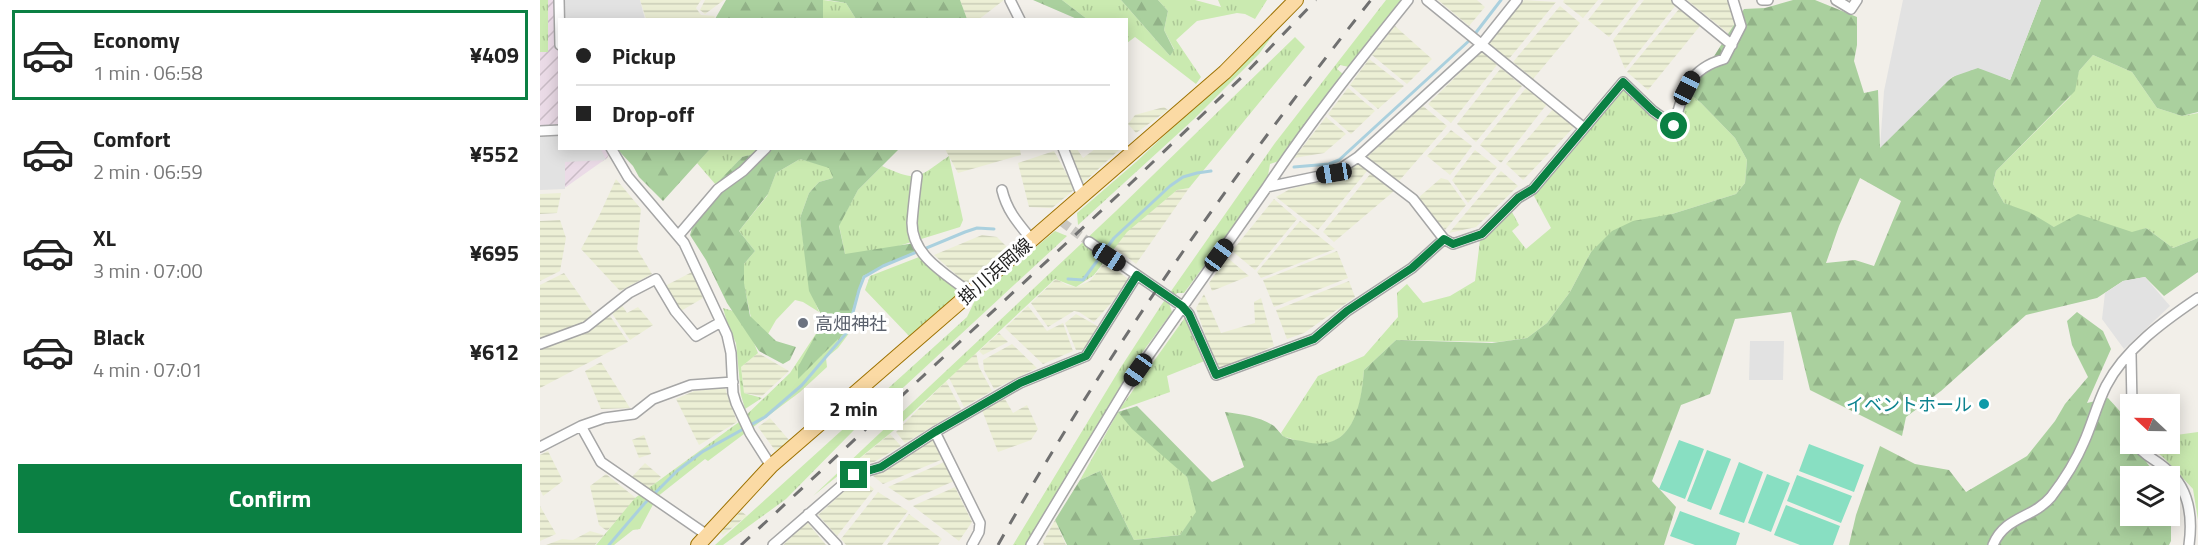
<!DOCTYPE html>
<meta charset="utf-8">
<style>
body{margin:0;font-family:"Titillium Web","Noto Sans JP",sans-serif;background:#f6f6f6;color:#222;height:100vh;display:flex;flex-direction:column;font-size:22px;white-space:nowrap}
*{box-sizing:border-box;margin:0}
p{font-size:20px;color:#767676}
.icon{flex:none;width:33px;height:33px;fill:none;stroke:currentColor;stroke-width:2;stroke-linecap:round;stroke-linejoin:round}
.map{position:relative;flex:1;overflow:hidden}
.side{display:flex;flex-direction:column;background:#fff;width:540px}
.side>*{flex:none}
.hud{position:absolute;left:18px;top:18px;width:570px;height:132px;border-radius:0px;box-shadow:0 3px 15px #0003;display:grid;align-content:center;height:132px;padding:0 18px;background:#fff}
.needle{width:39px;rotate:292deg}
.tools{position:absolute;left:1580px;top:394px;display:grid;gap:12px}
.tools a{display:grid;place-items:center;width:60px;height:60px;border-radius:0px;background:#fff;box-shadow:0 3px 15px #0003;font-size:30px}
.end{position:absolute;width:27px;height:27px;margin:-14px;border:8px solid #0b8043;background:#fff;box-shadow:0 0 0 3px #fff}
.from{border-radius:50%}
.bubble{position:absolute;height:42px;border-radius:0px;background:#fff;box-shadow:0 3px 15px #0003;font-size:20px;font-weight:700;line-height:42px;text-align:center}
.car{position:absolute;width:18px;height:36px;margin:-18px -9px;border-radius:8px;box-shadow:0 0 4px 2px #0007;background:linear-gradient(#222 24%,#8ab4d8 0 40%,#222 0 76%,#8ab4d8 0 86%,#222 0)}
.hud b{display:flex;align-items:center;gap:21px;height:57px;font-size:22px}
.hud b+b{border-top:2px solid #e0e0e0}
.hud i{width:15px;height:15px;background:#222}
ul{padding:10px 0 0;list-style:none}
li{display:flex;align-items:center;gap:18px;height:90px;margin:0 12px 9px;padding:0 6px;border:3px solid transparent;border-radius:0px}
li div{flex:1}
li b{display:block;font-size:22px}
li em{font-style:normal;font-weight:700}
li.on{border-color:#0b8043}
li>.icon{width:54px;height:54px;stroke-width:1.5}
.primary-button{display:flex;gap:12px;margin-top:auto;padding:12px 18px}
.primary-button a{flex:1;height:69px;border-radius:0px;background:#0b8043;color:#fff;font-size:24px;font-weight:700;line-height:69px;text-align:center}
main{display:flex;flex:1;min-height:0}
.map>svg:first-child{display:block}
.industrial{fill:url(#industrial-furrows)}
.farmland{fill:url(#farmland-rules)}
.grass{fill:url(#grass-tufts)}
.forest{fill:url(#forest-firs);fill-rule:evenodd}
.pitch{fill:#88dfc2}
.parking{fill:#e2e2e2}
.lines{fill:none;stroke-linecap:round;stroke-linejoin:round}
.stream{stroke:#aad0de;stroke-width:3}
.minor-tunnel{stroke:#c8c6c1;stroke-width:9;stroke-dasharray:9 4.5;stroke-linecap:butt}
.minor-casing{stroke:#a6a6a6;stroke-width:12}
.primary-casing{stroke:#9d7202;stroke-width:16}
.minor{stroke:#fff;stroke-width:9}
.primary{stroke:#fbdaa4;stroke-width:14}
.rail{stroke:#707070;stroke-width:3;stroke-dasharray:12 12;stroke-linecap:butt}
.route{stroke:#0b8043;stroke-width:8}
.worship-dot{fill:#6b7280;stroke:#fff;stroke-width:2}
.culture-dot{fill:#0f9aa8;stroke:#fff;stroke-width:2}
.labels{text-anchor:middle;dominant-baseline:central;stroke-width:6;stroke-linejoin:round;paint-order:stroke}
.street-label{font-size:18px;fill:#222;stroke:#fff}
.worship-label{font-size:18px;fill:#5b616d;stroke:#fff;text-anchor:start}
.culture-label{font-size:18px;fill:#0d838f;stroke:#fff;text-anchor:end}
</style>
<main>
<section class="side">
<ul>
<li class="on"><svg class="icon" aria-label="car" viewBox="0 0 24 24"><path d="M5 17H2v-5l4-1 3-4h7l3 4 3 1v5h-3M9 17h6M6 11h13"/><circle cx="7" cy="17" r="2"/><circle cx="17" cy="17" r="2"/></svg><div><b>Economy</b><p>1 min · 06:58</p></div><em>¥409</em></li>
<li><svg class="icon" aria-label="car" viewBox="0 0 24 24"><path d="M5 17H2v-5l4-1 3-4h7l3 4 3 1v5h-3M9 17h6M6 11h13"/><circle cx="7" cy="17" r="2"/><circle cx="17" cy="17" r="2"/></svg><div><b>Comfort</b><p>2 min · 06:59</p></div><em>¥552</em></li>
<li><svg class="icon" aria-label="car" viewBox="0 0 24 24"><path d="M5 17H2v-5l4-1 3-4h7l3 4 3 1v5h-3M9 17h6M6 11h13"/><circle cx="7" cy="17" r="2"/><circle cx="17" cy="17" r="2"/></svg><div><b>XL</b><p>3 min · 07:00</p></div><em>¥695</em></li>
<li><svg class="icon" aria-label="car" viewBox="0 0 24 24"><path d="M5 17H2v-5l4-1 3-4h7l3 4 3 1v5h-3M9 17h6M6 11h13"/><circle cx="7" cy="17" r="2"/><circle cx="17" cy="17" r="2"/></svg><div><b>Black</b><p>4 min · 07:01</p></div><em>¥612</em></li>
</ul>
<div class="primary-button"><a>Confirm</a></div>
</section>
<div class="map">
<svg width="1658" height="545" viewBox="0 0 1658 545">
<defs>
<pattern id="industrial-furrows" width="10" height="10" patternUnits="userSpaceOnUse" patternTransform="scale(1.5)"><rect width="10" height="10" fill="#ebdbe7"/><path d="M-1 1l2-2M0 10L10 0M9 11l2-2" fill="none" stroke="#c9bcc6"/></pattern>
<pattern id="farmland-rules" width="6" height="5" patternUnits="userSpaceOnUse" patternTransform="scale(1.5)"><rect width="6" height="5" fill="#ecefd5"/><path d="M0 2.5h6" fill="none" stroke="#cacdb7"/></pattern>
<pattern id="grass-tufts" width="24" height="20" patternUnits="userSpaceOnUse" patternTransform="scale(1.5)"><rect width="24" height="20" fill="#caeab0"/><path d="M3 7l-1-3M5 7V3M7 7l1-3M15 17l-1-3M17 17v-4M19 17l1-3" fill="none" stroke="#adc897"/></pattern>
<pattern id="forest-firs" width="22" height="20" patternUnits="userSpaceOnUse" patternTransform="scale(1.5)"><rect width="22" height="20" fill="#aad09e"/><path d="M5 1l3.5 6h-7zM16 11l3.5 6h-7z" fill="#92b288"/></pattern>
</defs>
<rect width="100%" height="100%" fill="#f2efe9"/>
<path class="industrial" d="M0 0H97L103 19 20 20V148L73 149 67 158 26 187 0 188Z"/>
<path class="farmland" d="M100 0H161L156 8 161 15 175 16 174 20 106 19Z
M165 0H184L165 14 160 10Z
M420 0H464L438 20 427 19Z
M898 0H937L945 7 929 26Z
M984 0 1016 2 968 60 948 44Z
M1024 0H1058L1043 18 1023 2Z
M1064 0H1099L1069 37 1048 20Z
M1104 0H1131L1136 5 1085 69 1073 40Z
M1147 0H1188L1195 22 1189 34Z
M1020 6 1040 23 993 79 973 62Z
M1139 9 1160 26 1108 90 1087 72Z
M855 26 892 59 867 84 832 55Z
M942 51 957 65 911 123 888 104Z
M829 59 864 86 838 109 810 85Z
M961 68 982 86 936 142 917 124Z
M808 88 835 111 811 134 788 114Z
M986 88 1007 104 961 163 940 145Z
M883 106 907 126 859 181 827 157Z
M624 107 628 110 596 133 588 124 595 115Z
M1014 108 1035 126 983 180 966 164Z
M786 117 806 134 784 153 754 158Z
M911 130 932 146 910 175 887 156Z
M405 149H480L481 155 418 173Z
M527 149H537L543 158 555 149H580L542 184Z
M935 150 957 167 928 203 912 180Z
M514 151 535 189 512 208 489 207 478 163Z
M818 162 827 171 778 230 736 197 750 189 799 176Z
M961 171 978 186 936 227 909 233Z
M831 173 854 191 794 242 783 232Z
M901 178 908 180 926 205 905 230 878 198Z
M76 179 101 209 97 249 112 274 80 291 41 249 59 216Z
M649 188 596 264 574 247 589 229 637 190Z
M21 193 17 213 0 214V194Z
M734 199 757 219 715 270 692 251Z
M20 220 26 238 20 271 0 281V221Z
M760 221 795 249 721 278 717 272Z
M442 235 457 237 468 248 430 287 394 255Z
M797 251 808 278 734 307 723 280Z
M689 259 709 276 672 291 669 283 685 260Z
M566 261 588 279 573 301 554 322 539 312 534 311 508 327 491 303 516 279 527 285 536 287 550 281Z
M152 272 163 298 141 311 129 299 125 286Z
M24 273 57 320 68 313 88 342 0 388V285Z
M809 281 815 297 764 333 747 339 736 310Z
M664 294 681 333 715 323 714 302 721 298 734 346 677 370 656 308Z
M80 302 87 313 98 307 113 325 90 340 69 309Z
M488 306 507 331 523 323 533 351 503 364 465 328Z
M536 314 559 327 550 342 542 350H536L525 323Z
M459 333 468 342 443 355 439 351Z
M472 344 497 368 454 389 444 370 443 360Z
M436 352 439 367 452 391 424 407 409 378Z
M218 353 249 371 222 396 204 393 201 367Z
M61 362 90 408 61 409 45 371Z
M406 381 421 409 365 443 356 432Z
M185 388 197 422 159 445 136 399 154 391Z
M465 399 473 413 487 405 498 429 491 440 458 452 442 410Z
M230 418 249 440 237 453 218 427Z
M350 434 361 446 334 462 319 464 318 460Z
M104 435 111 454 99 458 92 440Z
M392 438 403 459 343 484 333 476Z
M8 451 23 481 3 496 0 489V455Z
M404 462 414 481 369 501 348 487Z
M105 463 121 477 108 491 90 479Z
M66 474 97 499 67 531 59 525 50 486Z
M320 477 334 489 297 536 278 515Z
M415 487 432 522 419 541 373 506Z
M338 492 368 511 342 545H306L301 539Z
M0 506 16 534 0 541Z
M201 511 207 516 183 535 180 532Z
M369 514 402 539 398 545H347Z
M515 520 526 545H504L503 542Z
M267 522 286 545H243Z
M50 531 64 535 55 545H6L22 539 33 540Z"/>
<path class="grass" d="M0 0H8V52H0Z
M283 0 306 3 316 19 283 20Z
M522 0H581L630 56 634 49 624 30 628 11 618 0H655L681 7 678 0H727L715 19 705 14 697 13 657 21 636 40 661 77 656 84 595 37 587 43 586 20 547 19Z
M846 0H862L809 67 800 65 797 69 803 74 739 161 730 164 727 181 644 293H637L629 303 632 312 593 365 488 545H473L581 367 622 304 735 143Z
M735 32 719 54 654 119 538 225 537 213 596 162Z
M755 37 765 47 649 188 637 190 587 232 554 275 536 287 515 279 353 431 273 496 576 211Z
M1553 55 1592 72 1617 108 1642 116 1658 113V238L1633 248 1606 228 1592 233 1514 227 1464 203 1453 184 1456 171 1530 97 1539 71Z
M1083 90 1134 129 1150 94 1161 103 1195 138 1207 160 1205 183 1196 194 1132 214 1051 252 1030 292 1007 323 987 338 958 342 856 340 824 370C822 399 817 440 781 445 771 447 755 439 744 437L741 433 778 376 824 356 858 317 857 293 867 284 883 303 910 296 935 281 940 240 972 212 979 225 972 231 986 249 1011 228 994 196Z
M170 149H231L202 157 176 185 157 163Z
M409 156 423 220 420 227 320 258 305 254 299 225 318 190 342 166C380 183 376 178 409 156Z
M260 159 290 167 293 178 279 182 269 193 260 218 270 289 279 312 263 302 255 300 236 320 228 334 211 318 204 285V264L215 251 199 231 227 196 236 173Z
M515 231 527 236 338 411 314 430 246 499 183 545H175L427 317 436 298Z
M379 257 387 258 423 293 370 337 325 290 330 276Z
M183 308 193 311 212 338 218 353 201 367 204 393 222 398 205 409 201 395 196 343 188 326Z
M646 316 667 360 627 376 630 392 579 410Z
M285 320 310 332 298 348 286 358 287 367 260 392 168 461 165 459 117 497 100 529 93 530 74 545H56L95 498 199 422 250 373Z
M578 412 647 477 657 512 640 535 594 540 560 471 540 480Z
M1658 432V520L1653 489 1624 458 1607 444H1629V436Z"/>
<path class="forest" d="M186 0H283V19H175Z
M288 0H420L427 19H316L306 3Z
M493 0H522L547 19H537Z
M581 0H618L628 11 624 30 634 50 630 56Z
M1253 0H1275L1317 17V45L1314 61 1324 93 1338 90 1340 147C1360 127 1410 65 1439 68 1449 70 1461 76 1470 80L1501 0H1658V112L1642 116 1617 108 1592 72 1553 55 1539 71 1535 91 1456 171 1453 184 1464 203 1489 212 1514 227 1538 214 1592 232 1606 228 1633 248 1658 238V272L1624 296 1605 277 1583 281 1557 298 1486 315 1401 391 1366 417 1362 436 1270 390 1251 312 1195 319 1170 394 1141 405 1112 481 1136 507 1124 545H527L515 520 540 480 560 471 594 540 640 535 656 512 647 477 592 429 578 412 597 406 672 482 704 467 685 412C701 414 721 417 734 426 737 429 740 433 743 436 749 440 759 440 766 442 813 453 821 406 824 370L856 340 952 343 987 338 1007 323 1030 292 1051 252 1072 231 1093 221 1132 214 1196 194 1205 183 1207 160 1195 138 1161 103 1150 94 1204 9 1225 8ZM1320 178 1361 201 1334 266 1315 260 1286 263 1299 226Z
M79 149V148L170 149 123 201 99 177 93 166 78 150Z
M231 149H359L318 190 299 226 305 254 375 243 378 250 323 276 306 331 258 379V367L284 320 269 291 260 218 269 193 279 182 293 178 289 168 260 159 236 173 228 194 199 231 215 251 204 264V283L210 316 236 341 256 347 250 360 243 364 219 351 187 303 166 260 150 235 161 200 202 157Z
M1537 312 1563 331 1571 349 1547 403 1568 398C1584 416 1590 419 1590 444H1598L1607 463 1618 477H1590V516H1629V503L1631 510V541L1629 545H1309L1316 515 1340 446 1375 464 1409 470 1426 492 1487 456 1515 421 1525 404 1548 377 1532 345 1527 321Z"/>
<path class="pitch" d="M1139 440 1164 449 1145 499 1119 489Z
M1269 444 1324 465 1314 492 1259 471Z
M1167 450 1191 459 1171 510 1147 501Z
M1199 462 1223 472 1204 523 1179 514Z
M1227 474 1250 483 1231 532 1208 523Z
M1257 475 1312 496 1301 523 1247 501Z
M1246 505 1300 526 1293 545H1260L1234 535Z
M1140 511 1200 533 1196 545H1155L1130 536Z"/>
<path class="parking" d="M24 0H100L105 19H24Z
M1363 0H1501L1470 80 1438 68 1412 77 1340 148 1344 91Z
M0 131H19L20 148 61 149 66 160 25 162V189L0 190Z
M1605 277 1630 306 1584 349 1562 319 1565 293 1583 281Z
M1210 341H1244L1243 380H1209Z"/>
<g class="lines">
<path class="stream" d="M754 167 789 164 799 160 931 39 961 0
M528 279 543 280 574 238 630 186 643 177 657 173 671 171
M69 545 104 504 137 471 162 452 225 417 262 385 308 331 319 290 324 277 343 266 425 232 437 228 454 229"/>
<path class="minor-tunnel" d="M522 222 549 242"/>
<defs>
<path id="minor" d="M19 0 20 45
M470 0 480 20
M887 0 1044 128
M1137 0 1192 45
M1222 0H1228
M1296 0 1311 9 1317 0
M0 131 20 130
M71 148 88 177 144 243 187 335 191 353 193 393 196 403 210 433 231 466
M523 148 542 196
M818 157 873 199 904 239 913 244 942 234 978 198 993 189 1083 82 1113 111 1134 126C1143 92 1148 69 1184 59L1201 26 1193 0
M377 176C375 192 373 208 372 223 372 257 407 274 430 293
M727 187C770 122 819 61 868 0
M462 190C467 211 478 223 492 240
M138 236 178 189 203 171 226 148
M549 242 642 306 649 314 676 375 774 339 807 311 872 268 904 239
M0 344 46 327 89 293 116 279 135 311 156 336 181 322
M1591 354 1592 405
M41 426 61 462 167 535
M395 432 440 523 439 532 432 545
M1596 444C1603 455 1615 459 1625 468 1649 487 1653 516 1649 545
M0 447 41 426 64 418 94 414 113 399 151 385 193 382
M268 514 297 545
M233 545 314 475 341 467 395 432 480 383 546 356 597 275
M491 545 587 386 727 187 794 173 818 157 941 45 977 0
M1453 545C1465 516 1492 519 1511 497 1524 480 1536 461 1544 442 1552 424 1557 404 1566 386 1585 349 1624 321 1658 298"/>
<path id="primary" d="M158 545 231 466 685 72 756 0"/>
</defs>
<use href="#minor" class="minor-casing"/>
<use href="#primary" class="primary-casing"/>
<use href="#minor" class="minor"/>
<use href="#primary" class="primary"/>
<path class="rail" d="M201 545 590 184 703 76 776 0
M458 545C566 352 694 173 831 0"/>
</g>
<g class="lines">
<path class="route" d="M314 475 341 467 395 432 480 383 546 356 597 275 642 306 649 314 676 375 774 339 807 311 872 268 904 239 913 244 942 234 978 198 993 189 1083 82 1113 111 1134 126"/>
</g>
<circle class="worship-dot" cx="263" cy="323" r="6"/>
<circle class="culture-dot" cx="1444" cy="404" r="6"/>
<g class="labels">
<g class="street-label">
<text transform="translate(455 271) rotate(-41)">掛川浜岡線</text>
</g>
<g class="worship-label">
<text x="275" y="323">高畑神社</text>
</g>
<g class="culture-label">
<text x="1432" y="404">イベントホール</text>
</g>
</g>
</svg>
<div class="tools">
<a><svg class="needle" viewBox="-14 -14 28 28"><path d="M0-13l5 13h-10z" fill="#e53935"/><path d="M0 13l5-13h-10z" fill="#767676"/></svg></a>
<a><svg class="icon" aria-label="layers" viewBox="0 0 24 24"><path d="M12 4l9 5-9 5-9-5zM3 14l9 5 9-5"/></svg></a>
</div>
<i class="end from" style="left:1134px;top:126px"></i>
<i class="end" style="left:314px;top:475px"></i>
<div class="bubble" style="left:264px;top:388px;width:99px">2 min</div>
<i class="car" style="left:1147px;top:88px;rotate:27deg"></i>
<i class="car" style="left:794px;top:173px;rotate:261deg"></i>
<i class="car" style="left:679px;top:255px;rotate:36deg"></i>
<i class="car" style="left:569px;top:257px;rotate:123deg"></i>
<i class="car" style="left:598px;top:370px;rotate:215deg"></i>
<div class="hud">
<b><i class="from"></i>Pickup</b>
<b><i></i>Drop-off</b>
</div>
</div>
</main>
